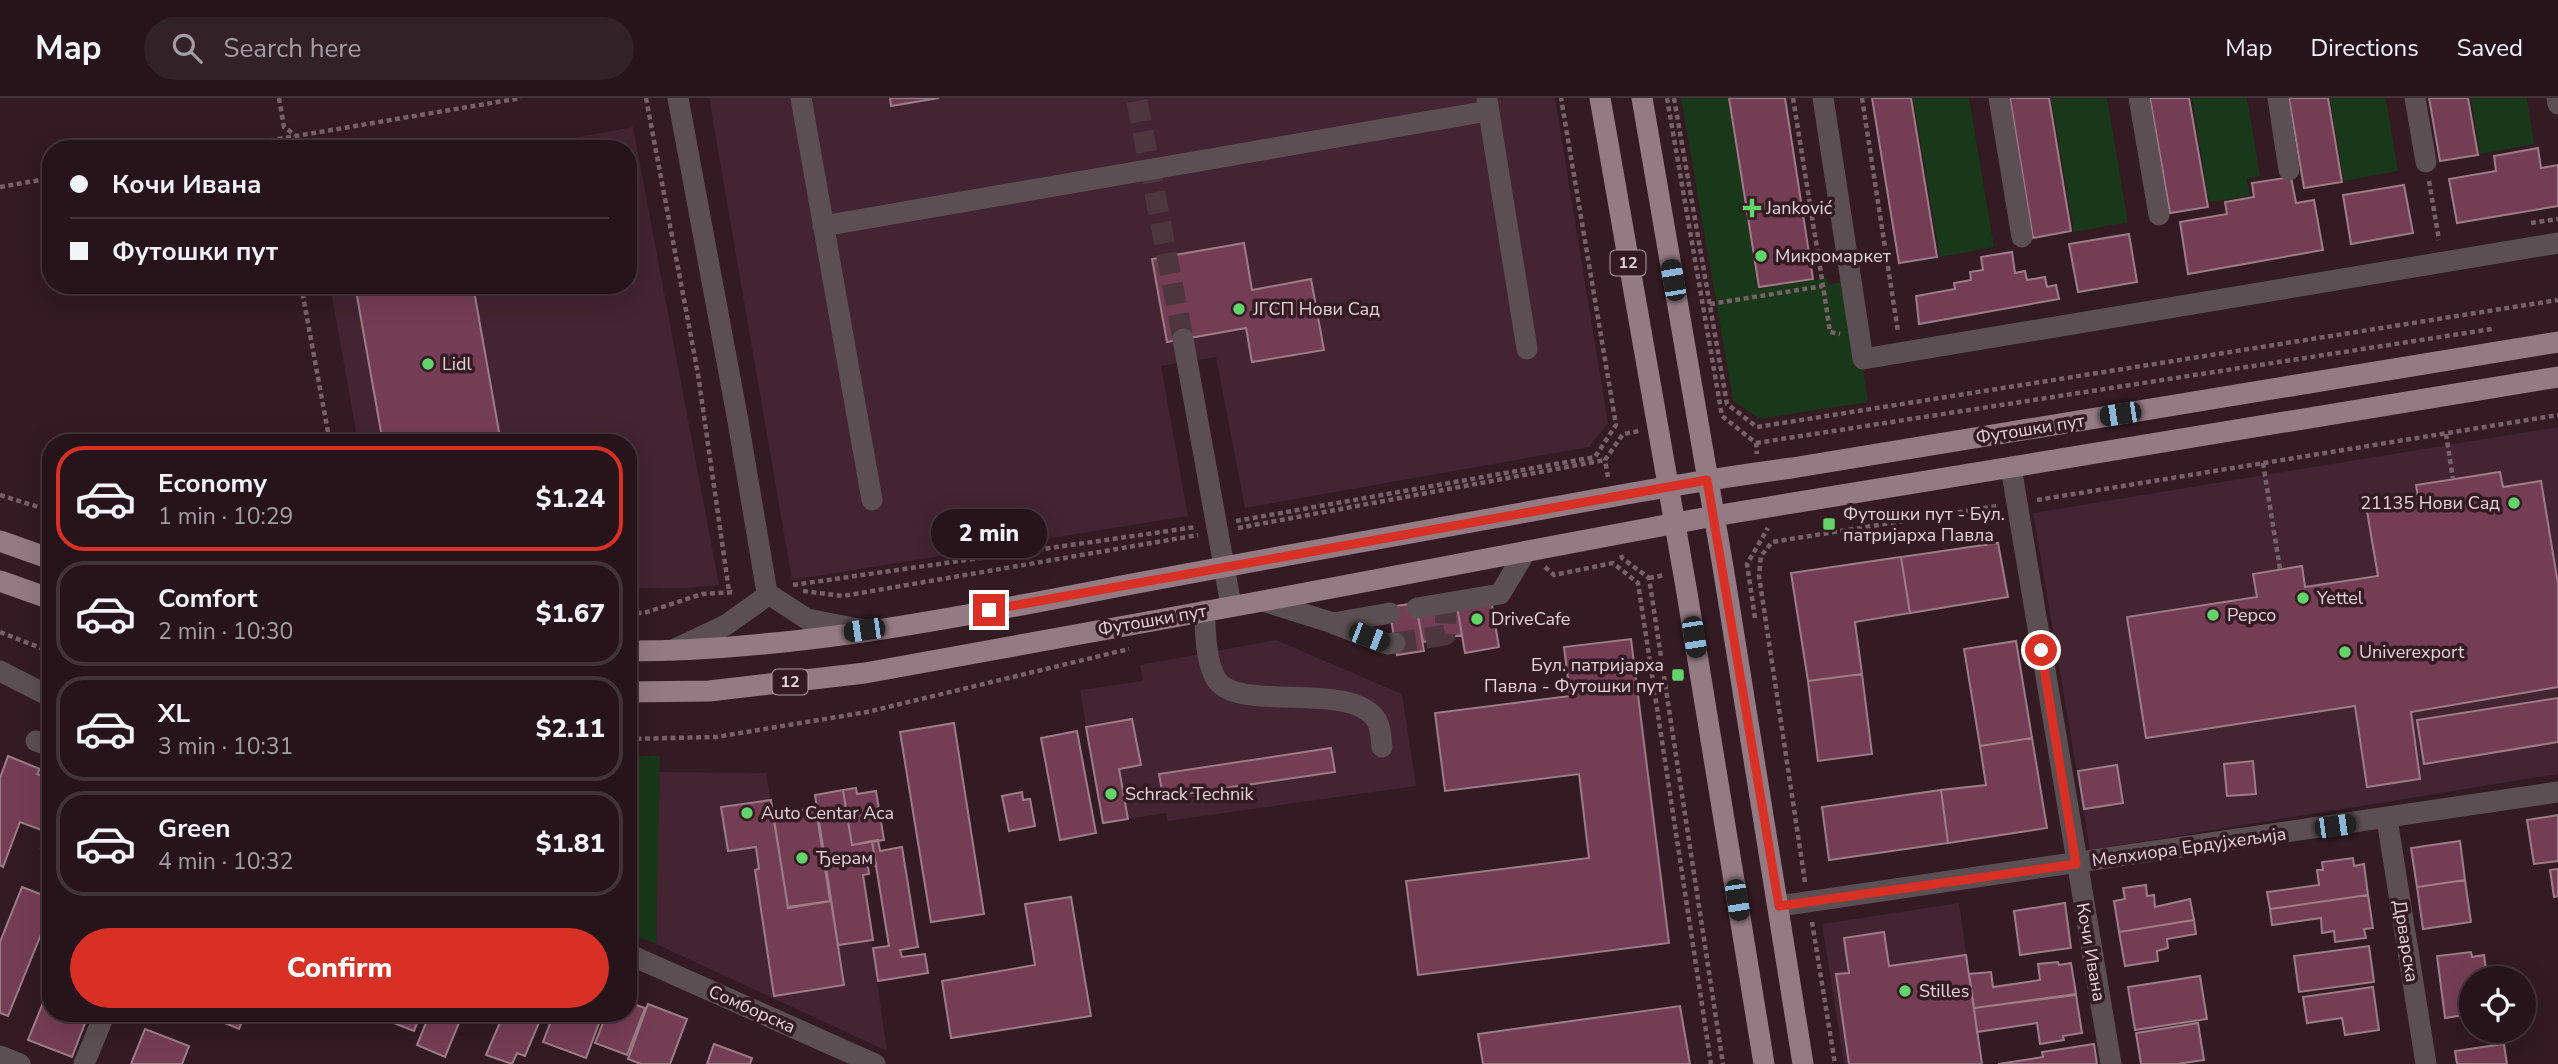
<!DOCTYPE html>
<meta charset="utf-8">
<style>
body{margin:0;font-family:"Nunito Sans",sans-serif;background:#322127;color:#f1f3f6;height:100vh;display:flex;flex-direction:column;font-size:26px;white-space:nowrap}
*{box-sizing:border-box;margin:0}
p{font-size:23px;color:#a49ea2}
.icon{flex:none;width:38px;height:38px;fill:none;stroke:currentColor;stroke-width:2;stroke-linecap:round;stroke-linejoin:round}
.map{position:relative;flex:1;overflow:hidden}
.side{position:absolute;left:42px;top:336px;width:595px;height:588px;display:flex;flex-direction:column;background:#26141a;border-radius:28px;box-shadow:0 7px 28px #0002,0 0 0 2px #423339}
.side>*{flex:none}
.guide{position:absolute;left:42px;top:42px;width:595px;height:154px;border-radius:28px;box-shadow:0 7px 28px #0002,0 0 0 2px #423339;display:grid;align-content:center;height:154px;padding:0 28px;background:#26141a}
.tools{position:absolute;left:2459px;top:868px;display:grid;gap:14px}
.tools a{display:grid;place-items:center;width:77px;height:77px;border-radius:50%;background:#26141a;box-shadow:0 7px 28px #0002,0 0 0 2px #423339;font-size:35px}
.end{position:absolute;width:32px;height:32px;margin:-16px;border:9px solid #d93025;background:#fff;box-shadow:0 0 0 4px #fff}
.from{border-radius:50%}
.bubble{position:absolute;height:49px;border-radius:24px;background:#26141a;box-shadow:0 7px 28px #0002,0 0 0 2px #423339;font-size:23px;font-weight:800;line-height:49px;text-align:center}
.car{position:absolute;width:21px;height:42px;margin:-21px -10px;border-radius:9px;box-shadow:0 0 5px 2px #0007;background:linear-gradient(#222 24%,#8ab4d8 0 40%,#222 0 76%,#8ab4d8 0 86%,#222 0)}
.guide b{display:flex;align-items:center;gap:24px;height:66px;font-size:26px}
.guide b+b{border-top:2px solid #423339}
.guide i{width:18px;height:18px;background:#f1f3f6}
ul{padding:12px 0 0;list-style:none}
li{display:flex;align-items:center;gap:21px;height:105px;margin:0 14px 10px;padding:0 14px;border:4px solid #423339;border-radius:28px}
li div{flex:1}
li b{display:block;font-size:26px}
li em{font-style:normal;font-weight:800}
li.on{border-color:#d93025}
li>.icon{width:63px;height:63px;stroke-width:1.5}
.action{display:flex;gap:14px;margin-top:auto;padding:14px 28px}
.action a{flex:1;height:80px;border-radius:42px;background:#d93025;color:#fff;font-size:28px;font-weight:800;line-height:80px;text-align:center}
header{display:flex;align-items:center;gap:42px;box-sizing:border-box;height:98px;padding:0 35px;background:#26141a;border-bottom:2px solid #423339}
header strong{font-size:33px}
nav{display:flex;gap:38px;margin-inline-start:auto;font-size:24px}
.search{width:490px;height:63px;background:#322127;display:flex;align-items:center;gap:18px;box-sizing:border-box;padding:0 24px;border-radius:38px;color:#a49ea2;font-size:26px}
.map>svg:first-child{display:block}
.built{fill:#432430}
.green{fill:#183819}
.building{fill:#753d53;stroke:#9c7d87;stroke-width:2}
.lines{fill:none;stroke-linecap:round;stroke-linejoin:round}
.minor-tunnel{stroke:#4e363e;stroke-width:21;stroke-dasharray:21 10;stroke-linecap:butt}
.path{stroke:#776169;stroke-width:4.5;stroke-dasharray:5 3.5;stroke-linecap:butt}
.minor{stroke:#5c4f53;stroke-width:21}
.major{stroke:#947a83;stroke-width:21}
.route{stroke:#d93025;stroke-width:9}
.poi-dot{fill:#63d469;stroke:#331a23;stroke-width:2.5}
.labels{text-anchor:middle;dominant-baseline:central;stroke-width:7;stroke-linejoin:round;paint-order:stroke}
.shield{fill:#331a23;stroke:#af9ca2;stroke-width:2}
.shield-label{font-size:16px;font-weight:bold;fill:#e4d3d8}
.poi-label{font-size:18px;fill:#e4d3d8;stroke:#331a23;text-anchor:start}
.street-label{font-size:18px;fill:#e4d3d8;stroke:#331a23}
</style>
<header>
<strong>Map</strong>
<div class="search"><svg class="icon" aria-label="search" viewBox="0 0 24 24"><circle cx="10" cy="10" r="6"/><path d="M15 15l6 6"/></svg>Search here</div>
<nav><a>Map</a><a>Directions</a><a>Saved</a></nav>
</header>
<div class="map">
<svg width="2558" height="966" viewBox="0 0 2558 966">
<rect width="100%" height="100%" fill="#331a23"/>
<path class="built" d="M709 0H1555L1608 325 1589 349 1245 410 1216 259 1161 268 1188 418 792 482Z
M633 29 719 487 688 490H628V345H358L330 187H628V51H514Z
M2558 329V676L2090 752 2033 415Z
M1276 542 1402 596 1416 688 1168 723 1166 715 1103 725 1080 592 1143 583 1140 567Z
M659 674 766 675 788 809 831 803 838 847 871 842 887 953 656 846Z
M1959 805 1982 966H1844L1822 826Z"/>
<path class="green" d="M1681 0H1728L1758 191 1827 180 1828 187 1849 183 1868 304 1759 321 1733 302Z
M1913 0H1969L1994 149 1940 159Z
M2051 0H2107L2128 124 2074 134Z
M2192 0H2247L2260 78 2247 81 2250 98 2209 104Z
M2330 0H2386L2398 73 2344 83Z
M2471 0H2527L2534 46 2480 56Z
M628 658H660L656 846 628 835Z"/>
<path class="building" d="M890 0H939L891 8Z
M1729 0H1785L1813 181 1759 189Z
M1872 0H1911L1937 159 1899 165Z
M2010 0H2049L2071 133 2033 140Z
M2150 0H2189L2208 109 2170 115Z
M2289 0H2328L2342 84 2304 90Z
M2429 0H2468L2478 57 2440 63Z
M2538 50 2541 70 2558 67V108L2457 125 2449 81 2496 73 2494 58Z
M2291 79 2296 105 2314 102 2323 152 2188 176 2180 124 2227 116 2225 104 2254 99 2252 85Z
M2404 87 2413 135 2351 146 2343 97Z
M2129 136 2137 184 2078 194 2069 146Z
M1244 145 1252 192 1311 181 1324 252 1252 264 1246 230 1167 244 1152 161Z
M2012 154 2015 175 2025 173 2027 182 2045 179 2047 189 2056 187 2059 201 1919 226 1916 198 1955 191 1954 185 1971 182 1970 174 1983 172 1981 159Z
M355 187H473L501 345H383Z
M2500 374 2503 389 2541 383 2558 486V589L2411 614 2420 681 2367 689 2355 608 2146 640 2127 519 2257 499 2253 476 2302 468 2305 489 2378 478 2367 413 2419 405 2416 387Z
M1998 445 2008 499 1910 515 1901 459Z
M1901 459 1910 515 1855 524 1862 576 1808 583 1791 475Z
M1491 502 1499 549 1465 555 1457 508Z
M1416 505 1424 553 1397 557 1389 509Z
M1457 508 1462 537 1423 544 1417 515Z
M1631 541 1669 845 1418 877 1406 783 1589 760 1579 676 1445 693 1435 615 1570 598 1564 549Z
M2016 543 2032 640 1980 648 1964 551Z
M1862 576 1872 656 1818 663 1808 583Z
M2558 600V644L2424 666 2417 622Z
M1132 621 1141 667 1119 671 1128 721 1103 725 1086 629Z
M954 625 984 816 931 824 900 634Z
M1077 633 1096 735 1060 742 1041 640Z
M2032 640 2047 730 1948 745 1941 692 1986 687 1980 648Z
M1331 650 1335 674 1163 699 1159 676Z
M8 658 40 671 37 676 51 681V753L41 750 47 734 20 724 3 769 0 767V680Z
M2253 663 2256 696 2227 698 2224 666Z
M2117 667 2123 705 2084 711 2078 673Z
M856 690 857 696 876 693 884 742 852 747 843 692Z
M843 692 852 747 872 743 876 767 868 768 869 776 863 777 873 842 838 847 815 697Z
M1941 692 1948 745 1829 762 1822 709Z
M1022 694 1023 702 1030 701 1035 728 1009 733 1002 698Z
M771 702 788 810 831 803 844 887 774 898 755 772 759 771 756 749 728 753 721 709Z
M816 710 830 803 788 809 773 717Z
M2558 717V763L2534 766 2527 722Z
M878 742 880 753 902 749 918 849 900 852 902 859 925 856 928 875 878 883 873 850 889 848 872 743Z
M2460 743 2465 782 2417 789 2411 750Z
M2353 760 2354 768 2364 766 2368 797 2270 811 2267 794 2319 787 2317 772H2323L2322 764Z
M2558 771V798L2554 799 2550 772Z
M2465 782 2471 824 2423 831 2417 789Z
M2146 787 2147 798 2154 797 2155 809 2190 801 2194 822 2119 834 2114 803 2125 801 2123 790Z
M22 789 51 800V832L44 829 8 918 0 915V844Z
M2368 797 2373 830 2364 831 2366 840 2335 844 2334 833 2322 835 2321 820 2272 827 2270 811Z
M1071 799 1091 918 951 940 942 883 1035 867 1025 806Z
M2065 805 2071 850 2020 857 2014 813Z
M2194 822 2196 836 2167 841 2168 850 2157 853 2158 863 2125 868 2119 834Z
M1884 834 1889 868 1966 857 1982 966H1849L1836 876 1849 875 1844 840Z
M2369 848 2374 884 2299 894 2294 858Z
M2471 854 2472 859 2484 857 2487 880H2471V916L2445 920 2437 858Z
M2058 864 2059 867 2071 865 2076 896 1974 910 1969 876 1991 874 1993 889 2040 882 2038 866Z
M2200 878 2207 921 2135 932 2128 889Z
M51 885V915H89L72 959 28 942Z
M2373 889 2379 932 2345 937 2342 920 2307 925 2303 899Z
M2076 897 2082 935 2063 938 2064 942 2040 946 2037 925 1977 934 1974 910Z
M628 904 645 910 627 957 595 945 607 915H628Z
M648 906 687 921 670 966H641L628 961Z
M1680 908 1690 966H1483L1478 936Z
M225 915H245L239 931 222 924Z
M368 915H421L414 933Z
M430 915H463L445 959 417 947Z
M504 915H543L525 958 517 955 512 966 486 957Z
M554 915H603L586 960 543 944Z
M2198 925 2204 962 2177 966H2141L2136 935Z
M145 931 189 948 182 966H131Z
M714 946 752 960 750 966H707Z
M2094 946 2097 966H1998L2043 959 2042 954Z
M2504 946 2507 966H2457L2455 953Z"/>
<g class="lines">
<path class="minor-tunnel" d="M1137 3 1183 241
M1395 545 1445 537 1446 510"/>
<path class="path" d="M279 0 284 29 295 37
M646 0 698 276 729 493 732 494
M1667 0 1722 318 1756 345 1757 356
M1674 0 1727 306 1757 329 2558 202
M1793 0 1823 188
M1862 0 1898 234
M275 41 277 51
M219 51 521 0
M2429 83 2439 142
M0 89 51 80
M2531 125 2558 121
M301 187 330 345
M1710 206 1823 188 1830 234 1840 236
M2446 336 2453 381
M1756 345 2492 231
M2263 365 2280 471
M1608 379 1605 362 1623 336 1639 333
M0 397 51 413
M2037 402 2558 317
M1236 423 1595 359 1616 327 1561 0
M1238 430 1605 362
M1621 457 1622 460 1649 480 1723 966
M1545 469 1554 477 1613 465 1638 485 1711 966
M1649 480 1665 477
M793 487 1196 429
M803 493 843 498 1198 437
M628 515H644L702 496 735 494
M1755 520 1747 466 1768 430
M0 534 51 554
M628 641 716 639 867 614 1129 551
M1805 784 1759 478 1761 458 1772 444 1997 408
M1812 824 1835 966"/>
<path class="minor" d="M678 0 738 323 767 495 807 521 864 532
M801 0 872 402
M1823 0 1863 261 2558 145
M1999 0 2022 139
M2139 0 2159 117
M2278 0 2289 72
M2415 0 2426 64
M2557 0 2558 6
M1487 2 1527 251
M823 128 1488 13
M1183 241 1231 507
M2011 369 2111 966
M1263 503 1333 525 1390 515
M1417 510 1500 496 1526 453
M1204 513C1206 534 1205 562 1216 581 1237 616 1353 581 1377 623 1381 630 1381 641 1382 649
M1334 526 1387 546 1395 545
M673 552 726 527 768 497
M0 573 51 599
M36 643 51 648
M2387 721 2426 966
M1779 808 2558 694
M628 856 875 966
M0 958 20 966
M84 966 105 915"/>
<path class="major" d="M1600 0 1686 489 1764 966
M1642 0 1723 469 1803 966
M0 443 51 461
M0 483 51 501
M628 553C791 553 961 519 1121 488 1245 465 1370 442 1494 420 1593 402 1692 383 1792 370L2558 244
M628 594 709 593 865 575 1263 503 1714 418 2558 279"/>
</g>
<g class="lines">
<path class="route" d="M989 512 1707 382 1779 808 2076 766 2041 552"/>
</g>
<g class="poi-dot">
<path d="M1748.5 99.5h7v7h7v7h-7v7h-7v-7h-7v-7h7z"/>
<circle cx="1761" cy="158" r="7"/>
<circle cx="1239" cy="211" r="7"/>
<circle cx="428" cy="266" r="7"/>
<circle cx="2514" cy="405" r="7"/>
<rect x="1822" y="419" width="14" height="14" rx="3.5"/>
<circle cx="2303" cy="500" r="7"/>
<circle cx="2213" cy="517" r="7"/>
<circle cx="1477" cy="521" r="7"/>
<circle cx="2345" cy="554" r="7"/>
<rect x="1671" y="570" width="14" height="14" rx="3.5"/>
<circle cx="1111" cy="696" r="7"/>
<circle cx="747" cy="715" r="7"/>
<circle cx="802" cy="760" r="7"/>
<circle cx="1905" cy="893" r="7"/>
</g>
<g class="labels">
<g class="shield">
<rect x="1610.5" y="152.5" width="35" height="25" rx="5"/>
<rect x="772.5" y="571.5" width="35" height="25" rx="5"/>
</g>
<g class="shield-label">
<text x="1628" y="165">12</text>
<text x="790" y="584">12</text>
</g>
<g class="poi-label">
<text x="1766" y="110">Janković</text>
<text x="1775" y="158">Микромаркет</text>
<text x="1253" y="211">ЈГСП Нови Сад</text>
<text x="442" y="266">Lidl</text>
<text x="2500" y="405" text-anchor="end">21135 Нови Сад</text>
<text x="1843" y="416">Футошки пут - Бул.<tspan x="1843" dy="21">патријарха Павла</tspan></text>
<text x="2317" y="500">Yettel</text>
<text x="2227" y="517">Pepco</text>
<text x="1491" y="521">DriveCafe</text>
<text x="2359" y="554">Univerexport</text>
<text x="1664" y="567" text-anchor="end">Бул. патријарха<tspan x="1664" dy="21">Павла - Футошки пут</tspan></text>
<text x="1125" y="696">Schrack Technik</text>
<text x="761" y="715">Auto Centar Aca</text>
<text x="816" y="760">Ђерам</text>
<text x="1919" y="893">Stilles</text>
</g>
<g class="street-label">
<text transform="translate(2030 331) rotate(-9)">Футошки пут</text>
<text transform="translate(1152 522) rotate(-10)">Футошки пут</text>
<text transform="translate(2189 749) rotate(-8)">Мелхиора Ердујхељија</text>
<text transform="translate(2406 843) rotate(81)">Дрварска</text>
<text transform="translate(2091 854) rotate(80)">Кочи Ивана</text>
<text transform="translate(752 911) rotate(24)">Сомборска</text>
</g>
</g>
</svg>
<div class="tools">
<a><svg class="icon" aria-label="locate" viewBox="0 0 24 24"><circle cx="12" cy="12" r="6"/><path d="M12 2v4M12 18v4M2 12h4M18 12h4"/></svg></a>
</div>
<i class="end from" style="left:2041px;top:552px"></i>
<i class="end" style="left:989px;top:512px"></i>
<div class="bubble" style="left:931px;top:411px;width:116px">2 min</div>
<i class="car" style="left:1673px;top:182px;rotate:350deg"></i>
<i class="car" style="left:2120px;top:316px;rotate:261deg"></i>
<i class="car" style="left:864px;top:532px;rotate:262deg"></i>
<i class="car" style="left:1369px;top:539px;rotate:111deg"></i>
<i class="car" style="left:1694px;top:539px;rotate:171deg"></i>
<i class="car" style="left:2335px;top:728px;rotate:82deg"></i>
<i class="car" style="left:1737px;top:802px;rotate:171deg"></i>
<div class="guide">
<b><i class="from"></i>Кочи Ивана</b>
<b><i></i>Футошки пут</b>
</div>
<section class="side">
<ul>
<li class="on"><svg class="icon" aria-label="car" viewBox="0 0 24 24"><path d="M5 17H2v-5l4-1 3-4h7l3 4 3 1v5h-3M9 17h6M6 11h13"/><circle cx="7" cy="17" r="2"/><circle cx="17" cy="17" r="2"/></svg><div><b>Economy</b><p>1 min · 10:29</p></div><em>$1.24</em></li>
<li><svg class="icon" aria-label="car" viewBox="0 0 24 24"><path d="M5 17H2v-5l4-1 3-4h7l3 4 3 1v5h-3M9 17h6M6 11h13"/><circle cx="7" cy="17" r="2"/><circle cx="17" cy="17" r="2"/></svg><div><b>Comfort</b><p>2 min · 10:30</p></div><em>$1.67</em></li>
<li><svg class="icon" aria-label="car" viewBox="0 0 24 24"><path d="M5 17H2v-5l4-1 3-4h7l3 4 3 1v5h-3M9 17h6M6 11h13"/><circle cx="7" cy="17" r="2"/><circle cx="17" cy="17" r="2"/></svg><div><b>XL</b><p>3 min · 10:31</p></div><em>$2.11</em></li>
<li><svg class="icon" aria-label="car" viewBox="0 0 24 24"><path d="M5 17H2v-5l4-1 3-4h7l3 4 3 1v5h-3M9 17h6M6 11h13"/><circle cx="7" cy="17" r="2"/><circle cx="17" cy="17" r="2"/></svg><div><b>Green</b><p>4 min · 10:32</p></div><em>$1.81</em></li>
</ul>
<div class="action"><a>Confirm</a></div>
</section>
</div>
